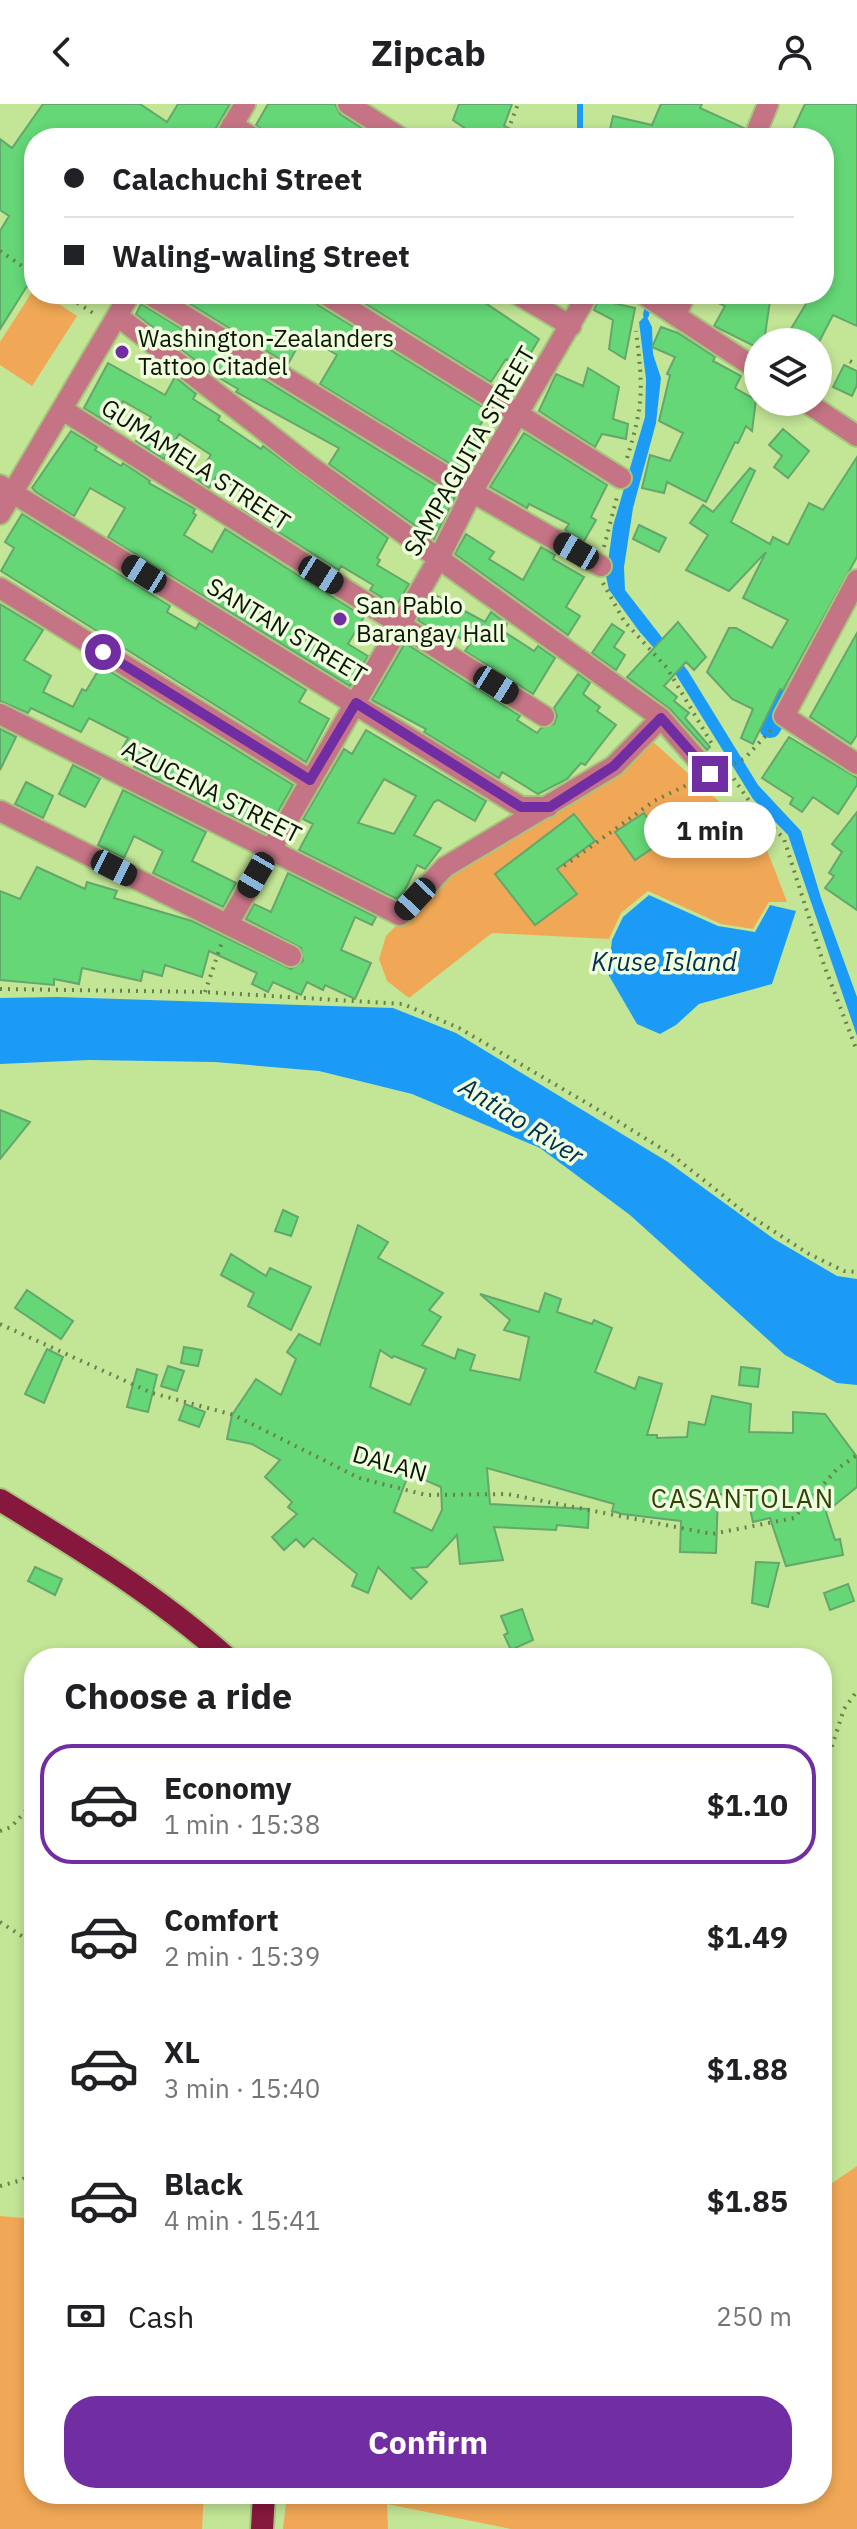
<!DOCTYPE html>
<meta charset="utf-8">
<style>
body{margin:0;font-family:"IBM Plex Sans",sans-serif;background:#f2f2f2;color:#202124;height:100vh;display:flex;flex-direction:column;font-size:30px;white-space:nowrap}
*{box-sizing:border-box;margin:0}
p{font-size:26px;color:#757577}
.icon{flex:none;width:44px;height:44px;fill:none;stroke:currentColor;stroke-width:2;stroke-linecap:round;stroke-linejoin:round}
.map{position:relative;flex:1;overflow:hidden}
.panel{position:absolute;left:24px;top:1544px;width:808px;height:856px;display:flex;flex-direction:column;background:#fff;border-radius:32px;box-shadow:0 4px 12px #0003}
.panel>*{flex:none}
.banner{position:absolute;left:24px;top:24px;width:810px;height:176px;border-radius:32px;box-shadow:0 4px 12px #0003;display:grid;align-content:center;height:176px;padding:0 40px;background:#fff}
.controls{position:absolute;left:744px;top:224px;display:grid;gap:16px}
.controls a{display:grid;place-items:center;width:88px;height:88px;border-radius:50%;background:#fff;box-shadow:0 4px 12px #0003;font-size:40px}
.end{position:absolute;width:36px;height:36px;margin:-18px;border:10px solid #712da2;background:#fff;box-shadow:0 0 0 4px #fff}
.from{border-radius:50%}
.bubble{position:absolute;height:56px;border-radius:28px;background:#fff;box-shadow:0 4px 12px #0003;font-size:26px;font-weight:800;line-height:56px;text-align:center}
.car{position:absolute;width:24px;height:48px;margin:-24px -12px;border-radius:10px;box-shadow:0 0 6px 2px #0007;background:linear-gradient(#222 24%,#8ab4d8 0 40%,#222 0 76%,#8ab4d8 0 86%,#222 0)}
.banner b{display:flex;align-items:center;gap:28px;height:76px;font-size:30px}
.banner b+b{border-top:2px solid #e0e0e0}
.banner i{width:20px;height:20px;background:#202124}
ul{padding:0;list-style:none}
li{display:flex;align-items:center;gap:24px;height:120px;margin:0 16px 12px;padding:0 24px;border:4px solid transparent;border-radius:32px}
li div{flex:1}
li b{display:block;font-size:30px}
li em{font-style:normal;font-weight:800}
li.selected{border-color:#712da2}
li>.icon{width:72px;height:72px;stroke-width:1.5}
h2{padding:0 40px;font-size:36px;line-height:96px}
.pay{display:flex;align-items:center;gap:20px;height:88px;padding:0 40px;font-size:30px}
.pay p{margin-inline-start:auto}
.primary-button{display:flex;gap:16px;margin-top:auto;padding:16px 40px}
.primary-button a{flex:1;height:92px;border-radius:32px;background:#712da2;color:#fff;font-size:32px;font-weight:800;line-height:92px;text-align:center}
header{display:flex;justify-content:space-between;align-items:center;height:104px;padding:0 40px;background:#fff;font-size:36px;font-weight:800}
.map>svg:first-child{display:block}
.green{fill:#f1a856}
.water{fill:#1c9bf6}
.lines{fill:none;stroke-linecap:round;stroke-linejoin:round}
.stream{stroke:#1c9bf6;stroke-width:6}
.canal{stroke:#1c9bf6;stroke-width:22}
.building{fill:#65d777;stroke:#64a66c;stroke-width:2;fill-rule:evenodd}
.minor-casing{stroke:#a6c47e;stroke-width:24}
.trunk-casing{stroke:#a6c47e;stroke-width:26}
.path{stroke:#69804d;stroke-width:4;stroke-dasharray:2 6;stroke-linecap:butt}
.minor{stroke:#c57485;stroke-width:20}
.trunk{stroke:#86173d;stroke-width:22}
.route{stroke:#712da2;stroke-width:10}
.poi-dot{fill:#712da2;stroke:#f0fedf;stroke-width:3}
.labels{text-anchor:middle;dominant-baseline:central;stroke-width:7;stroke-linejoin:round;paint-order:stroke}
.poi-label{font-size:24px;fill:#0b1600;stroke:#f0fedf;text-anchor:start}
.street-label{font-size:24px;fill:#0b1600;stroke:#f0fedf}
.water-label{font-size:26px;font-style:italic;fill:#003054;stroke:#f0fedf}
.neighbourhood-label{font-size:26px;letter-spacing:2px;fill:#304406;stroke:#f0fedf}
</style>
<header><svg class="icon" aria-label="back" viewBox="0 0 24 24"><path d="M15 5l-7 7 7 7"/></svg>Zipcab<svg class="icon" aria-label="person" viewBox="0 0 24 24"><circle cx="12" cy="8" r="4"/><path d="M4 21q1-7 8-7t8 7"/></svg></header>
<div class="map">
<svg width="857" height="2425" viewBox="0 0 857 2425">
<rect width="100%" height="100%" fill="#c3e596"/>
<path class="green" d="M34 185V190H44L77 212 32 282 0 261V238Z
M650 635 731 708 767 746 787 798H769L753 825 721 820 648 787 621 809 609 835 492 829 409 894 387 877 379 855 386 832 449 768Z
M857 2062V2425H511L387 2400 388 2425H283L287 2390H822V2086Z
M0 2112 34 2115V2390H204L202 2425H0Z"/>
<path class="water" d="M646 211 652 223 653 250 661 274 656 319 633 404 624 463 625 486 688 567 758 681 801 727 821 794 857 893V932L788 731 753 695 673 566 639 527 609 486 606 472 613 422 645 313 646 275 639 218Z
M649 791 718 822 755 828 770 801 796 807 772 880 699 900 676 921 660 930 637 920 608 870 612 836 623 813Z
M58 893 393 904 456 929 668 1058 774 1135 837 1172 857 1175V1281L837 1279 785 1251 630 1111 540 1044 412 990 319 967 215 958 89 956 0 960V894Z"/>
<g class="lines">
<path class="stream" d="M580 34V0
M646 211 649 197"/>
<path class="canal" d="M770 623 788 591"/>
</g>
<path class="building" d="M43 0H140L167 18 178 0H230L210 34H34V171L0 225V127L9 112 0 106V35L12 44Z
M268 0H335L340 10 363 25 357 34H266L264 27 256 21Z
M459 0H512L504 22 532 34H479L453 16Z
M661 0H702L700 4 744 24 741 34H608L613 12 652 21Z
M805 0H857V222L833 211 819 238H783L812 190H824V34H789Z
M174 190H312L318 201 489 307 472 334 484 342 467 370 320 280 337 251 304 231 288 260Z
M350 190H472L539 235 522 264 506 255 491 278Z
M601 190H611L608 198 635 204 625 255 609 245 613 216 594 206Z
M699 190H771L764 238H758V244L714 222 725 202Z
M141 200 455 393 434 435 329 360 339 344 236 288 238 285 214 271 136 210Z
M661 223 678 229 715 253 713 257 741 272 735 284 756 296 752 327 746 322 738 339 735 338 706 398 667 378 664 389 642 384 650 351 670 357 683 329 659 317 670 271 667 270 675 253 652 243Z
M108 259 165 291 175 273 196 290 193 295 220 312 218 316 261 345 263 342 388 434 377 454 380 456 377 461 409 480 396 502 370 486 373 481 341 462 339 466 242 405 250 392 217 372 209 384 195 374 211 351 179 330 164 355 136 337 151 313 123 297 110 320 84 304Z
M844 261 857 267V281L852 292 833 283Z
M588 264 619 283 613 315 628 320 626 335 602 330 595 343 539 307 556 270 583 282Z
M783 325 809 347 788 374 774 363 782 352 769 341Z
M71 327 97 343 95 346 121 362 123 359 150 377 149 379 195 405 193 409 196 411 184 431 212 448 225 425 364 513 348 540 368 552 350 582 108 433 125 404 90 384 74 412 36 388 32 384Z
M524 329 607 381 591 413 596 416 584 437 565 426 569 420 529 400 527 404 490 383Z
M857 353V453L783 586 780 585 753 640 741 634 753 605 732 595 707 568 729 524H736L772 544 788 516 743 494 766 448 729 487 686 466 708 431 690 419 703 401 713 408 750 364 755 367 731 418 770 440 773 433 788 441 809 399 823 406Z
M22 410 170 502 167 508 196 525 199 519 306 586 299 598 329 615 306 658 1 467 14 444 5 438Z
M639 421 666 434 659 448 633 435Z
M466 430 494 448 489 455 523 476 541 443 555 451 553 455 584 473 566 503 580 512 568 531 455 450Z
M433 490 485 518 491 508 507 520 503 527 534 547 538 542 555 554 533 590 465 547 470 540 442 524 439 530 418 516Z
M0 500 43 526 24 556 51 572 43 588 73 603 82 585 86 587 101 562 293 681 266 729 134 663 135 660 118 652 128 634 89 614 81 628 31 604 28 609 0 597Z
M678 518 706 553 694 566 686 558 664 582 677 593 674 597 689 609 685 614 710 643 707 646 670 605 627 573Z
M612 520 624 528 614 543 625 551 616 566 592 549Z
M857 529V631L851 640 810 613Z
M405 539 520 612 517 616 537 629 541 624 554 620 557 612 554 604 578 570 590 579 583 590 600 603 597 607 616 621 585 661 581 659 567 675 538 690 502 668 499 674 424 628 426 625 372 596Z
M0 625 16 633 0 666Z
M366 626 486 697 475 717 438 696 434 698 414 731 441 744 425 765 417 761 405 786 397 795 299 746 313 720 303 715 344 645 352 650ZM384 675 416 692 394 730 358 719Z
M789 633 857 674V681L838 710 813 693 802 708 790 700 793 694 762 674Z
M73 661 100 675 85 703 59 690Z
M26 678 53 692 43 714 15 700Z
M123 686 206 728 192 757 236 779 223 803 153 769 163 747 134 732 124 754 98 741Z
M857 708V806L825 784 834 772 829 769 842 748 832 740Z
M644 709 663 737 635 756 615 728Z
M574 710 595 737 557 765 577 790 535 821 495 770Z
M37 763 85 785 87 778 117 787 114 794 192 817 291 865 303 857 301 844 246 815 254 800 271 808 288 769 376 813 372 821 355 813 341 846 371 859 355 895 325 881 323 886 307 878 301 891 273 878 268 888 252 880 257 869 209 847 202 873 165 861 162 872 143 867 141 877 82 864 79 880 54 875V881L0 876V787L20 795Z
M0 1006 30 1018 0 1055Z
M283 1106 298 1113 291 1132 275 1127Z
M358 1121 388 1138 378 1154 443 1189 429 1206 441 1213 422 1241 455 1255 458 1245 475 1251 470 1266 520 1276 529 1233 504 1226 510 1216 480 1190 539 1208 545 1189 561 1195 557 1208 592 1220 594 1216 612 1224 595 1268 635 1285 639 1273 662 1280 647 1331H657V1334L687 1333 689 1318 705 1321 712 1292 751 1300 749 1328 793 1329V1308L825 1310 857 1353V1383L826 1408 835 1436 840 1435 843 1451 786 1462 770 1414 753 1418 747 1391 718 1390 716 1449 680 1448 681 1417 622 1410 612 1407 614 1400 487 1364 490 1400 589 1405 588 1424 557 1421 556 1426 494 1423 503 1456 460 1460 457 1431 427 1463 412 1464 427 1478 411 1495 378 1463 368 1489 352 1482 357 1470 313 1434 304 1443 296 1435 284 1446 272 1433 297 1410 288 1403 292 1398 265 1373 280 1356 252 1340 227 1335 232 1311 256 1275 281 1291 296 1255 287 1248 299 1230 320 1241ZM380 1246 392 1254 394 1252 426 1265 410 1301 370 1283ZM409 1369 441 1383 442 1406 432 1427 394 1408Z
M231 1150 266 1172 270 1164 311 1183 291 1226 248 1202 254 1189 221 1171Z
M27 1186 73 1217 61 1235 15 1204Z
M184 1243 202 1246 198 1262 181 1259Z
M47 1245 63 1253 44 1299 25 1290Z
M168 1262 184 1267 177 1287 161 1282Z
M741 1263 760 1265 758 1283 739 1281Z
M137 1265 157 1271 148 1308 127 1303Z
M185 1300 205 1308 199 1323 179 1316Z
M756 1458 779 1459 768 1503 752 1499Z
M35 1463 62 1475 55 1491 28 1477Z
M848 1480 854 1497 830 1506 824 1489Z
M522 1505 533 1536 511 1546 504 1531 508 1529 501 1512Z"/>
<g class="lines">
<defs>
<path id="minor" d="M348 0 401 34
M232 21 253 34
M225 34 245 0
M754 34 768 0
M149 190 472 388 601 462
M325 190 621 374
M517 190 571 222
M643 190 758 266
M676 211 685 190
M119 213 307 360 661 614 710 670
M806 298 857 332
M63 306 544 612
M0 381 521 703H548
M0 410 130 190
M857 476 784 612 857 660
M0 484 310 676
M0 610 400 811 445 763 614 662 661 614
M0 707 291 852
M228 820 440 452 472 388 588 190"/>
<path id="trunk" d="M0 1396C79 1444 158 1492 227 1554
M262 2425 264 2390"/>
</defs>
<use href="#minor" class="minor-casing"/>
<use href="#trunk" class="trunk-casing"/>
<path class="path" d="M505 34 518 0
M0 147 34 170
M64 190 96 211
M850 257 857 261
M627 354C644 299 643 284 636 227
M604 443 617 393
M603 479 624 517 667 564 712 640
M727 663 745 654 771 626
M729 668 750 698 784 735 824 861 857 947
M564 762 654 697 693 678
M0 885 205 888 403 900 459 924 619 1018 672 1051 744 1108 809 1150 844 1167 857 1168
M205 888 222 838
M0 1220 152 1289 234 1311 359 1374 426 1391 507 1390 712 1430 794 1414 837 1365 857 1351
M822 1673 844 1605 857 1587
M0 1727 11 1723 34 1698
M0 1818 34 1840
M0 2082 22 2076 34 2066"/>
<use href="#minor" class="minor"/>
<use href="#trunk" class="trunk"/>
</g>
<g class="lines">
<path class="route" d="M103 548 310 676 356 599 521 703H550L614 662 661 614 710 670"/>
</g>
<g class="poi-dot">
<circle cx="122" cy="248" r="8"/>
<circle cx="340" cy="515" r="8"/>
</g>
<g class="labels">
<g class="poi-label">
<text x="138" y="234">Washington-Zealanders<tspan x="138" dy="28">Tattoo Citadel</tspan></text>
<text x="356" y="501">San Pablo<tspan x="356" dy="28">Barangay Hall</tspan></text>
</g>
<g class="street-label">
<text transform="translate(469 347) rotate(-60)">SAMPAGUITA STREET</text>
<text transform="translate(196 360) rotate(33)">GUMAMELA STREET</text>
<text transform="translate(287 526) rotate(31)">SANTAN STREET</text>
<text transform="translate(212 687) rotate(27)">AZUCENA STREET</text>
<text transform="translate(390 1359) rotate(16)">DALAN</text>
</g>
<g class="water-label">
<text x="664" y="857">Kruse Island</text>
<text transform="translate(522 1016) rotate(32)">Antiao River</text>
</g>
<g class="neighbourhood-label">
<text x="743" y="1394">CASANTOLAN</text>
</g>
</g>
</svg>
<div class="controls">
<a><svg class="icon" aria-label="layers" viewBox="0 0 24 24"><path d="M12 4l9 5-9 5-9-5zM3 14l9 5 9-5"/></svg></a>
</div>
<i class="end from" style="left:103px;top:548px"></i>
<i class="end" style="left:710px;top:670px"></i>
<div class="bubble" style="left:644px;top:698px;width:132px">1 min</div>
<i class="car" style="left:576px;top:447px;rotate:300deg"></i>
<i class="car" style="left:144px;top:470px;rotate:302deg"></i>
<i class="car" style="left:321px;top:471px;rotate:122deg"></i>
<i class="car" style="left:496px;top:581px;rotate:122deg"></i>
<i class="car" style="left:114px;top:764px;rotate:117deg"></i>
<i class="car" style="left:256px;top:771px;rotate:210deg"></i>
<i class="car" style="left:415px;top:795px;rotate:223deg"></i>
<div class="banner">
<b><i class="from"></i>Calachuchi Street</b>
<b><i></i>Waling-waling Street</b>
</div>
<section class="panel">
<h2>Choose a ride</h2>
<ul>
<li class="selected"><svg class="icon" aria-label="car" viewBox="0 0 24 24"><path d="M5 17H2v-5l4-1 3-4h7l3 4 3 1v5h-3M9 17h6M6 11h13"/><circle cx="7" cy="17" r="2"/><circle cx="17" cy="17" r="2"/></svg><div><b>Economy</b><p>1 min · 15:38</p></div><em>$1.10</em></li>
<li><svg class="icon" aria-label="car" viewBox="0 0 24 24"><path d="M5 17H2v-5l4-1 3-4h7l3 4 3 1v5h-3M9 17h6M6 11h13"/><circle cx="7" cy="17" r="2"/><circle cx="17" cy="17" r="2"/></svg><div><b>Comfort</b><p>2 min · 15:39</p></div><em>$1.49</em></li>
<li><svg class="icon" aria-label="car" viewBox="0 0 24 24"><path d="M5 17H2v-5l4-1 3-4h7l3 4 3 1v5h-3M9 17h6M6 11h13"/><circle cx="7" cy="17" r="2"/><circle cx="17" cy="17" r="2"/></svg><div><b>XL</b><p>3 min · 15:40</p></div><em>$1.88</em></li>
<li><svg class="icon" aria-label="car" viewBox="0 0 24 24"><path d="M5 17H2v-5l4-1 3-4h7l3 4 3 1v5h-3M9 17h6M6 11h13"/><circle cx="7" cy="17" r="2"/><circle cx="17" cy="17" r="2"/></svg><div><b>Black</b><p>4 min · 15:41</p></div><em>$1.85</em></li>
</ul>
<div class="pay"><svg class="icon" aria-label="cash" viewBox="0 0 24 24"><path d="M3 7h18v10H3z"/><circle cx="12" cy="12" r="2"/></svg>Cash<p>250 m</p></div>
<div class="primary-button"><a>Confirm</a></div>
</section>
</div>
